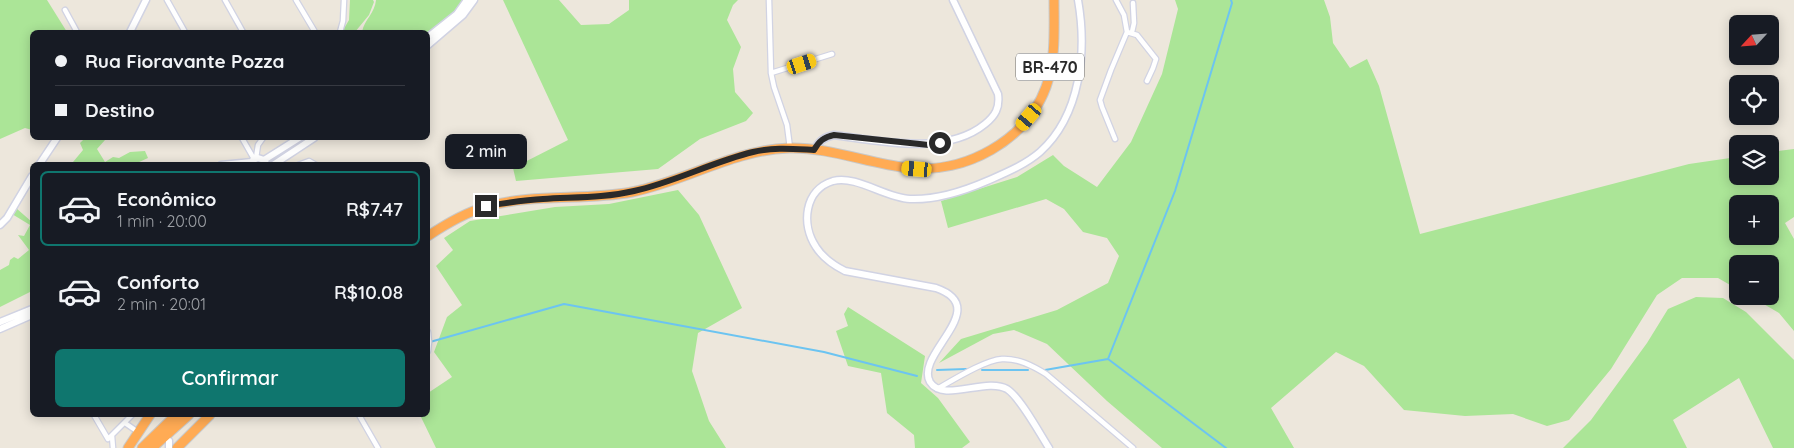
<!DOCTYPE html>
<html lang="pt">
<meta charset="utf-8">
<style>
body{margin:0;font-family:Quicksand,sans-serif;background:#242831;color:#f1f3f6;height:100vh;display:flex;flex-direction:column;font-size:19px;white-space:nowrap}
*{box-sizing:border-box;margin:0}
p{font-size:16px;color:#9ea1a6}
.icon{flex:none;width:28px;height:28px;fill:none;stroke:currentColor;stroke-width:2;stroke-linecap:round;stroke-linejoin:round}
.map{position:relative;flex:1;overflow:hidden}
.details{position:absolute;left:30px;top:162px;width:400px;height:255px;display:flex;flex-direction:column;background:#171b24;border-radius:8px;box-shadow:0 2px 12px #0003}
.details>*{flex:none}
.guide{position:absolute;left:30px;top:30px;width:400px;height:110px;border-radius:8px;box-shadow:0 2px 12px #0003;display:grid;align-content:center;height:110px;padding:0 25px;background:#171b24}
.needle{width:32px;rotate:244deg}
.controls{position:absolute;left:1729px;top:15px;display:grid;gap:10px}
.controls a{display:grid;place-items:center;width:50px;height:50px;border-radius:8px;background:#171b24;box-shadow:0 2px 12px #0003;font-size:25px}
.end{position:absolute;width:22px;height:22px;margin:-11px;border:6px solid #2a2a2a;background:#fff;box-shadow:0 0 0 2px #fff}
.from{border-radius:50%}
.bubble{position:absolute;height:35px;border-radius:8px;background:#171b24;box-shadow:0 2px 12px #0003;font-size:16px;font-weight:600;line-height:35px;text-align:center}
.car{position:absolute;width:15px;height:30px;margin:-15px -8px;border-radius:6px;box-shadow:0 0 4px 1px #0007;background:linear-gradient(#f5c518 24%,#345 0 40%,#f5c518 0 76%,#345 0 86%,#f5c518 0)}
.guide b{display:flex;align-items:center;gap:18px;height:48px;font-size:19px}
.guide b+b{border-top:1px solid #363941}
.guide i{width:12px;height:12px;background:#f1f3f6}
ul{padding:9px 0 0;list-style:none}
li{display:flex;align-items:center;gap:15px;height:75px;margin:0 10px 8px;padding:0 15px;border:2px solid transparent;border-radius:8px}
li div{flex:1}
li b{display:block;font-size:19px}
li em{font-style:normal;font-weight:600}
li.current{border-color:#0f766e}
li>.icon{width:45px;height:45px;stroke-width:1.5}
.primary-button{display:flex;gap:10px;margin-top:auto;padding:10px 25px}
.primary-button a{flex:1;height:58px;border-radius:8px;background:#0f766e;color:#fff;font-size:20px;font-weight:600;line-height:58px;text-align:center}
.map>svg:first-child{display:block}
.green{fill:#abe597;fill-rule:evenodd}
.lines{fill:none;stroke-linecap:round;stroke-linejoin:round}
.stream{stroke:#6cc4f1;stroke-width:2}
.street-casing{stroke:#d1d3e3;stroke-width:7}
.secondary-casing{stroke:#d1d3e3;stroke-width:9}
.highway-casing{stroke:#c8c8c8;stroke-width:11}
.street{stroke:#fff;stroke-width:4.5}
.secondary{stroke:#fff;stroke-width:6}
.highway{stroke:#ffab54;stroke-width:9}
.route{stroke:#2a2a2a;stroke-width:6}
.labels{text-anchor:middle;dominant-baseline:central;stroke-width:4;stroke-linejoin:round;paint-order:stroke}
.shield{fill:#fff;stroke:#6a6a6a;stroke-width:1}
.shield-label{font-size:16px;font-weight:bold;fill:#2a2a2a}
</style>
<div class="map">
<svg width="1794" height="448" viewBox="0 0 1794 448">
<rect width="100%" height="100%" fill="#ede7dc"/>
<path class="green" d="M0 0H47L67 32H32V130L25 128 0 139Z
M350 0H373L374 2 369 15 355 32H342L349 20Z
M376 0H465C458 14 439 25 428 34V32H362C364 20 375 13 376 0Z
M503 0H559L581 25 609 24 629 10V0H738L733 5 727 20 741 47 733 69 735 92 753 113 746 121 700 139 658 169 516 181 513 168 568 140Z
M1175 0H1324L1330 17 1333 43 1350 68 1367 59 1379 86 1420 234 1689 164 1737 157 1738 176H1770V152L1794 149V217L1785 223 1794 239V331L1779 313 1750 296H1770V264H1738L1737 289 1718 278H1682L1657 295 1611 369 1569 420 1547 426 1513 414 1465 416 1404 410 1364 366 1336 352 1271 408 1294 448H1162L1107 401 1047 344 1014 330 993 334 939 363 961 339 1057 310 1108 283 1119 256 1107 238 1083 232 1064 209 1046 199 948 228 941 201 1017 177 1053 155 1064 166 1097 187 1131 142 1162 74 1178 9ZM1738 204H1770V236H1738Z
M85 138H104L105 140 97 149 105 162 113 157 119 158 130 152 145 151 148 158 137 163 136 165H76L73 162 83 150 80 143Z
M678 190 699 215 742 308 698 333 692 371 709 421 726 448H436L420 415H428V393L452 377 434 352 447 317 462 305 436 266 453 250 444 238 470 221 555 207 609 204Z
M16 208 32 222V291L0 307V270L9 265 10 260 14 257 18 259 29 250 18 235 24 236 30 225 12 214Z
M1696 297 1723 298 1746 312 1794 360V448H1773L1739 378 1673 420 1687 448H1563L1591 420 1647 343 1668 309Z
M848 307 925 356 921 383 938 398 970 442 962 448H915L914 435 887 413 881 373 848 366 836 331 848 326 844 314Z"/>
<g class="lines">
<path class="stream" d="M430 342 564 304 824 352 917 376
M1108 359 1175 191 1232 3 1231 0
M937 370 966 369
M982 370H1028
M1045 370 1108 359 1226 448"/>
<defs>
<path id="street" d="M167 0 185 32
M225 0 243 32
M296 0 315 32
M769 0 771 73 774 87 787 125 790 148
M65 10 77 32
M340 32 343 21 344 0
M1127 32 1137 35 1156 59 1153 68 1147 81
M1132 32 1134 23 1133 3
M771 73 832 54
M242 138 254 159
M1115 139 1102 107 1100 100 1111 70 1127 32 1124 15 1116 0
M256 158 258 145 263 138
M298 165 309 161 316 165
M428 332 429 342 428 351
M937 389C953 380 985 360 1002 359 1018 358 1033 366 1046 374L1133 448
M94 415 108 439 132 415
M359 415 378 448
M125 423 138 432
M112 436 113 448"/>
<path id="secondary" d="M130 32 146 0
M428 37 457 14 467 0
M428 45 463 15 474 0
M814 150C819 141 824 137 834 135 880 141 946 156 985 124 995 116 1000 108 998 94L953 0
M264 160 299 138
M39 165 57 138
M221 165 252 162
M252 165 253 160 258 158 264 160 267 165
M273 165 314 138
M0 225 7 218 32 176
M0 322 32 309
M0 329 32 315
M169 441V448
M1049 448C1040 434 1020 397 1007 389 986 377 943 403 930 382 914 354 994 308 936 288L845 271C833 265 823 258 816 247 801 225 804 190 833 181 857 175 885 198 910 199 935 200 964 191 987 181 1005 173 1025 165 1040 152 1081 115 1087 51 1078 0"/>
<path id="highway" d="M428 236C446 224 464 213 485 207 533 193 584 201 632 192 686 181 733 150 789 148 830 147 869 164 909 168 965 174 1026 141 1046 87 1056 60 1054 28 1054 0
M128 448 150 415
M142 448 176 415
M152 448 189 415
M177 448 210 415"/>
</defs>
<use href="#street" class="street-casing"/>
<use href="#secondary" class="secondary-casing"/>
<use href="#highway" class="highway-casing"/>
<use href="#street" class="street"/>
<use href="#secondary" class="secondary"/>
<use href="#highway" class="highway"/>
</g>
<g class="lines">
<path class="route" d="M486 206C505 203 524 200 543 199 573 197 604 198 634 191 675 182 712 162 753 152 773 147 794 149 814 150 819 141 824 137 834 135L929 145 940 143"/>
</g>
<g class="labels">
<rect class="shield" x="1016" y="53.5" width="68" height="27" rx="4"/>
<g class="shield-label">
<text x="1050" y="67">BR-470</text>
</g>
</g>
</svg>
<div class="controls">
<a><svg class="needle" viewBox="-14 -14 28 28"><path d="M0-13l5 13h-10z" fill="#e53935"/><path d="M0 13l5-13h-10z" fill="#9ea1a6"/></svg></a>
<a><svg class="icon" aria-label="locate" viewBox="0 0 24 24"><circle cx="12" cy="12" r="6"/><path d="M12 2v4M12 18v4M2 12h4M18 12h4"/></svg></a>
<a><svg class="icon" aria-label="layers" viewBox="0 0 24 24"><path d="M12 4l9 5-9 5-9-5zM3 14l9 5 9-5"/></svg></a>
<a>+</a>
<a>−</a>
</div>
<i class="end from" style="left:940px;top:143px"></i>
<i class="end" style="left:486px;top:206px"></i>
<div class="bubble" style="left:445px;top:134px;width:82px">2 min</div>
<i class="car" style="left:802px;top:64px;rotate:72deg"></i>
<i class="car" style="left:1029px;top:117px;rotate:220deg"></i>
<i class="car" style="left:917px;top:169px;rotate:275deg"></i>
<div class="guide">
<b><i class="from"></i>Rua Fioravante Pozza</b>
<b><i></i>Destino</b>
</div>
<section class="details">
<ul>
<li class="current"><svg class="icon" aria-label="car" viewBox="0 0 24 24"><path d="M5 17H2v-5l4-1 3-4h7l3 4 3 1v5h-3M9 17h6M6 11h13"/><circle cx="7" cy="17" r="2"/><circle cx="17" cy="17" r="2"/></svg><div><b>Econômico</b><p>1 min · 20:00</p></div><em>R$7.47</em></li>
<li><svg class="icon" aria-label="car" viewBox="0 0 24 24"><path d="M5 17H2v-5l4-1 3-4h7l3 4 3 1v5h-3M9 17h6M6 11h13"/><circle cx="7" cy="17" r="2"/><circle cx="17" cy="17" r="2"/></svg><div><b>Conforto</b><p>2 min · 20:01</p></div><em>R$10.08</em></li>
</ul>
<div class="primary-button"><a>Confirmar</a></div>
</section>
</div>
